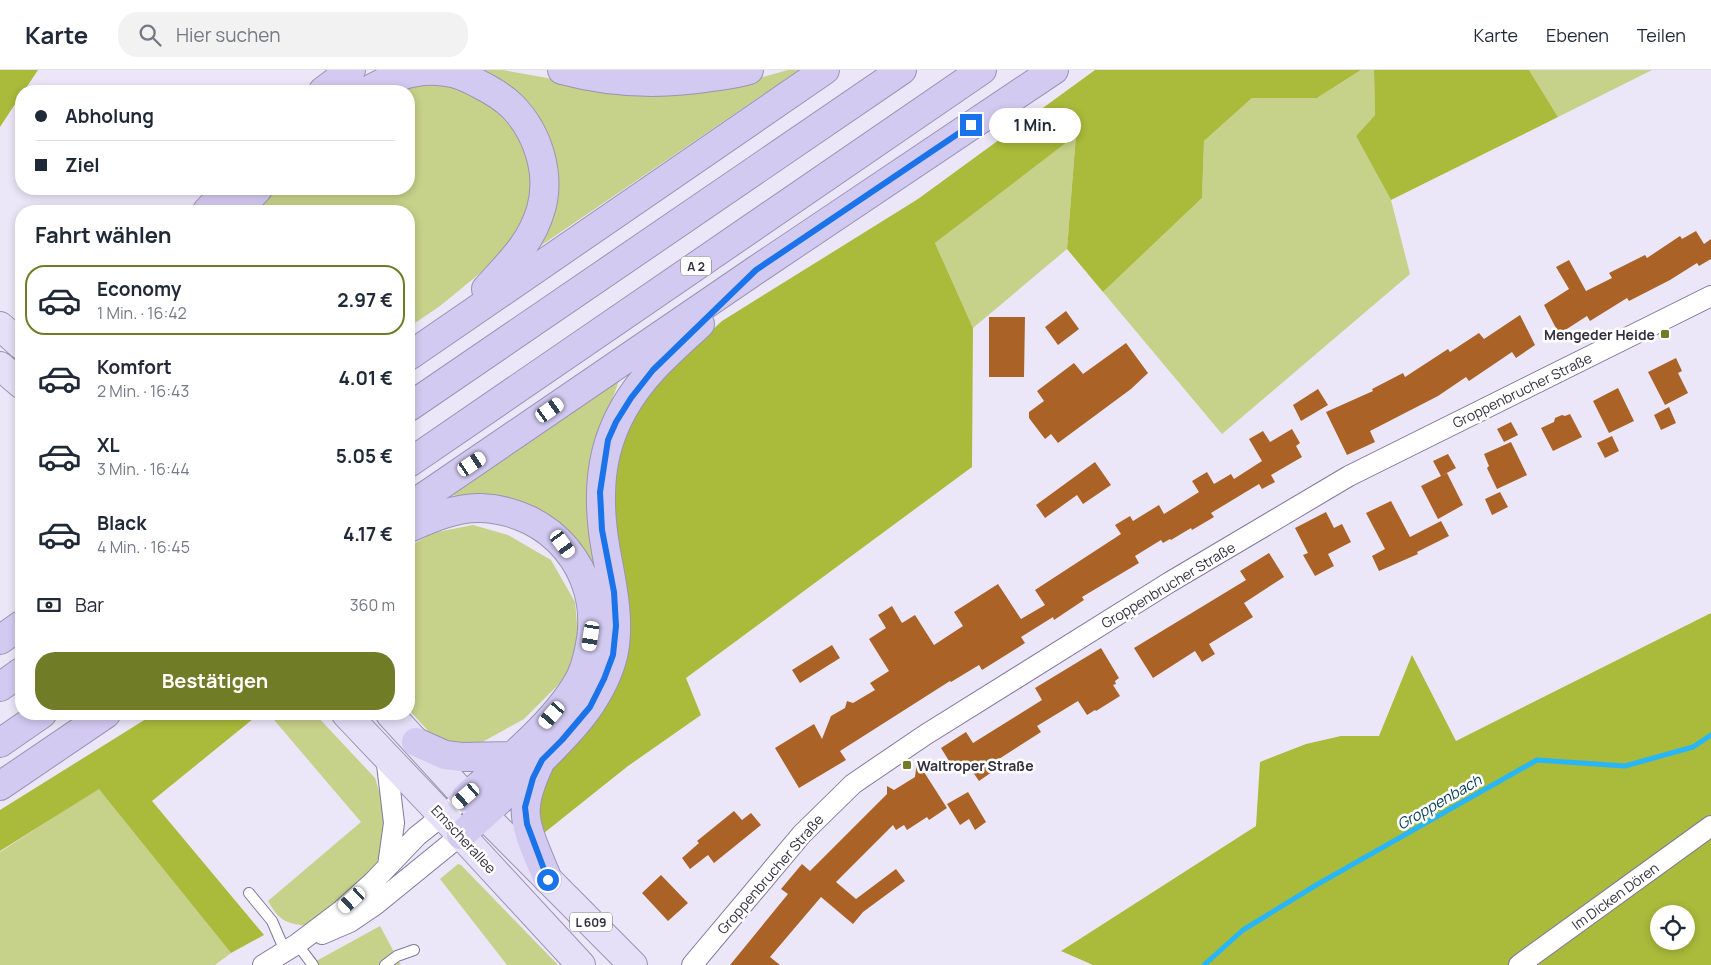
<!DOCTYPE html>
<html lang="de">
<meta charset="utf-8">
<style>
body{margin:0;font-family:Manrope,sans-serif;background:#f2f2f3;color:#1f2937;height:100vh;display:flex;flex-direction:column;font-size:19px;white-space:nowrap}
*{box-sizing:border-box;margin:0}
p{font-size:16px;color:#747a83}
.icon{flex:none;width:28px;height:28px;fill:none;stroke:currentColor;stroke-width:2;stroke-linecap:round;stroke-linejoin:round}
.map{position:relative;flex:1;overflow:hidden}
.details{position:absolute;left:15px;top:135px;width:400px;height:515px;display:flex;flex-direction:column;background:#fff;border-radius:20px;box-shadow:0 2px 8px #0003}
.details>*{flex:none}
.guide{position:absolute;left:15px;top:15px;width:400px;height:110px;border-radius:20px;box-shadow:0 2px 8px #0003;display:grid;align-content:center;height:110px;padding:0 20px;background:#fff}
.fabs{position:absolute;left:1650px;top:835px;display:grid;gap:10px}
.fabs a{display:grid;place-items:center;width:45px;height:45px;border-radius:50%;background:#fff;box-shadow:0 2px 8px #0003;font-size:25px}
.end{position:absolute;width:22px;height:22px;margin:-11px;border:6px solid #1a73e8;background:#fff;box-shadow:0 0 0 2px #fff}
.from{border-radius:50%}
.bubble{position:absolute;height:35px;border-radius:18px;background:#fff;box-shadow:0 2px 8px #0003;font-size:16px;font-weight:700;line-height:35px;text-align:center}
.car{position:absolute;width:15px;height:30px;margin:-15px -8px;border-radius:6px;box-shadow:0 0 4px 1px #0007;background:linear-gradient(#fff 24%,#345 0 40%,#fff 0 76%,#345 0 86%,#fff 0)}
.guide b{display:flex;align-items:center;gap:18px;height:48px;font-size:19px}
.guide b+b{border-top:1px solid #e0e1e3}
.guide i{width:12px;height:12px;background:#1f2937}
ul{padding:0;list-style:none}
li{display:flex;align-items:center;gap:15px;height:70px;margin:0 10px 8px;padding:0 10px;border:2px solid transparent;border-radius:20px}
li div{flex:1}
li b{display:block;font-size:19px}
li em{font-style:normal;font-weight:700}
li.on{border-color:#717c27}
li>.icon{width:45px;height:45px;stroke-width:1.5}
h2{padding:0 20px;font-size:22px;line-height:60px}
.pay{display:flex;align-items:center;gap:12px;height:55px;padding:0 20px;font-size:19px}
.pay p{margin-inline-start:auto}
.button{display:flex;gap:10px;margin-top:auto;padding:10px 20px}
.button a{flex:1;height:58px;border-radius:20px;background:#717c27;color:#fff;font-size:20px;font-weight:700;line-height:58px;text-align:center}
header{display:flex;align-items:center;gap:30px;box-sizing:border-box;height:70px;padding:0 25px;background:#fff;border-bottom:1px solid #e0e1e3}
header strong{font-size:24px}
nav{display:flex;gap:28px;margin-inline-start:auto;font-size:18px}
.search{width:350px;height:45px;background:#f2f2f3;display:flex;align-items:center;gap:12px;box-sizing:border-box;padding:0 18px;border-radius:20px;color:#747a83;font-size:19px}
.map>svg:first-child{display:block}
.green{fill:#c6d189}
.forest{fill:#aaba3a;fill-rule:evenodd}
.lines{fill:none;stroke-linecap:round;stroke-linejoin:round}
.stream{stroke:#27b6fa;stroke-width:5}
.building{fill:#ab6226}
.service-casing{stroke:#81779d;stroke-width:12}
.minor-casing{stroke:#81779d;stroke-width:22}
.primary-casing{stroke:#9b94b3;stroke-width:30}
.motorway-casing{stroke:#9b94b3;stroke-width:30}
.service{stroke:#fff;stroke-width:10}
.minor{stroke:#fff;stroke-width:20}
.primary{stroke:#e5dff7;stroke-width:28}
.motorway{stroke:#d3caf1;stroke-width:28}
.route{stroke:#1a73e8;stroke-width:6}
.poi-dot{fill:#717c27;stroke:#fff;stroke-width:2}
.labels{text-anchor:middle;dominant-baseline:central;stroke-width:5;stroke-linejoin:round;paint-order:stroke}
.shield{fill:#fff;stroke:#706d79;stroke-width:1}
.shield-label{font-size:12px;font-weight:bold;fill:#332f3f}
.poi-label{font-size:14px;font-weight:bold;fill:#332f3f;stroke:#fff;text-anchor:end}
.street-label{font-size:14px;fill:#332f3f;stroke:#fff}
.water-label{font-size:15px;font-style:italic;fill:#003a54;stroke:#fff}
</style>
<header>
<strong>Karte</strong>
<div class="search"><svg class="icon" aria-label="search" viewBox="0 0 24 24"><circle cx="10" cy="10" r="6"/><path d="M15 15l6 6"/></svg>Hier suchen</div>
<nav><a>Karte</a><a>Ebenen</a><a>Teilen</a></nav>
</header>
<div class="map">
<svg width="1711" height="895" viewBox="0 0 1711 895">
<rect width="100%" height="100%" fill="#ebe7f8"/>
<path class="green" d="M447 0H503L604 18 737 14 788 0H799L527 185 508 184 484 200 440 236 409 257V141H239L259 119H409V21H367Z
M1361 0H1374L1375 45 1356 66 1391 130 1410 204 1222 364 1103 222 1202 128 1204 71 1252 28H1317Z
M1529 0H1652L1558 47Z
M1076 64 1067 179 973 258 935 173Z
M624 297 605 349 598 508 576 469 552 448 488 428 435 424Z
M473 455 508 465 551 490 575 532 579 574 571 599 557 616 524 649 477 675 440 674 409 640V477L432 463Z
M269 644H315L375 708 386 744 385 771 376 795 359 814 307 856C284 853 279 850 268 831L361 752Z
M99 718 231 883 215 895H0V782Z
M458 794 461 795 558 895H507L440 809Z
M380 856 401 895H309Z"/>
<path class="forest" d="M0 0H38L24 21H21V25L0 57Z
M1095 0H1361L1317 28H1252L1204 71 1202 128 1103 222 1067 179 1076 65 935 173 973 258 972 397 686 608 701 645 628 696 544 763 537 734 549 700 574 672 611 422 624 356 660 308 722 251 918 129Z
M1374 0H1529L1558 47 1391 130 1356 66 1375 45Z
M1711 543V895H1093L1061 881 1256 756 1260 692 1306 674 1341 666H1379L1412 585 1456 671ZM1659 844H1686V871H1659Z
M154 644H259L152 731 264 865 231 883 99 719 0 781V740Z"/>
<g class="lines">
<path class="stream" d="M1204 895 1243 860 1318 814 1537 690 1625 696 1693 677 1711 665"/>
</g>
<path class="building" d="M1696 161 1704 174 1711 169V189L1699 196 1697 193 1670 210 1629 231 1627 228 1590 251 1587 246 1559 264 1544 235 1569 219 1556 197 1569 190 1586 221 1612 208 1609 203 1645 185 1647 188 1680 166 1682 169Z
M1066 241 1079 259 1058 275 1045 257Z
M1520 245 1535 275 1516 288 1512 282 1469 311 1466 307 1438 326 1370 361 1375 372 1347 385 1326 342 1373 321 1372 319 1403 303 1405 307 1448 279 1450 282 1479 263 1484 269Z
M989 247H1025L1024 307H989Z
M1126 273 1148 303 1131 319 1058 373 1051 364 1045 369 1029 348V342L1044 331 1037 321 1074 293 1083 304Z
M1676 288 1682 301 1678 303 1688 323 1665 335 1648 302Z
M1618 318 1634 351 1609 363 1593 331Z
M1318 319 1328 335 1301 351 1293 335Z
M1669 337 1676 353 1661 360 1654 345Z
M1570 344 1582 367 1553 381 1541 358 1554 352 1555 348 1562 345 1565 346Z
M1511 352 1518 365 1504 372 1497 359Z
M1292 359 1300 373 1296 376 1302 387 1271 405 1275 412 1262 419 1259 414 1211 443 1214 447 1192 460 1191 458 1171 470 1170 469 1163 473 1161 470 1135 486 1139 493 1082 527 1084 530 1054 550 1053 547 1021 567 1025 573 982 600 979 595 951 612 950 611 840 681 846 690 799 718 775 678 814 654 822 669 831 646 845 638 847 631 853 633 875 620 870 613 889 601 869 569 886 558 878 545 892 536 902 553 915 545 934 575 963 556 954 542 998 514 1021 549 1045 535 1035 520 1121 464 1115 455 1130 446 1133 451 1159 435 1164 444 1199 422 1192 411 1207 402 1214 414 1231 404 1234 409 1262 391 1249 369 1263 361 1270 372Z
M1612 366 1619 381 1605 388 1597 373Z
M1511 372 1527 405 1497 419 1487 398 1489 396 1484 384Z
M1448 384 1456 398 1441 406 1433 391Z
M1095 392 1111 415 1083 434 1077 425 1045 448 1036 435Z
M1447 403 1463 435 1438 449 1421 416Z
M1500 422 1508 437 1492 445 1485 429Z
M1391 431 1410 467 1441 451 1449 466 1417 482 1418 484 1379 501 1372 486 1385 479 1366 443Z
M1326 442 1334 458 1342 454 1351 472 1328 484 1334 496 1315 506 1303 485 1308 483 1295 458Z
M1269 483 1284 507 1244 533 1253 547 1209 574 1215 584 1202 592 1195 581 1153 608 1134 578 1246 510 1240 501Z
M832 575 840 588 800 613 792 600Z
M1101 578 1119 608 1115 611 1116 614 1113 615 1120 626 1096 641 1095 640 1087 645 1078 631 1037 656 1041 662 988 696 992 702 979 711 966 692 954 699 941 678 966 662 973 673 1042 630 1035 618Z
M917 691 947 738 929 750 927 747 907 760 904 755 896 760 893 755 836 812 856 829 896 799 905 811 863 842 853 854 821 827 770 887 780 895H730L788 824 781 819 802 794 810 801 887 724V716L894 720 915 707Z
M968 722 986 752 975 760 969 749 960 755 947 734Z
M734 741 742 750 751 743 761 755 714 793 708 785 690 799 682 788 699 773 697 771Z
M661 805 688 833 668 851 642 823Z"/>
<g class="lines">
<defs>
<path id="service" d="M249 823 272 851 285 881
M297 874 313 895
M385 895 397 886 414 880"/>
<path id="minor" d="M386 686 394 753 388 796
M322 864 350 852 375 835 461 765
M263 895 297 874 342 840 373 812 417 766 466 727
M692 895 802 764 853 714 925 665 1170 512 1349 406 1711 226
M1519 895 1711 756"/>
<path id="primary" d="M0 256 21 275
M0 296 21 314
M346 644 461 765 581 895
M390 644 466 727 633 895"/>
<path id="motorway" d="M562 0C610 13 662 15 712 7 724 5 737 4 749 0
M323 21 351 0
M367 21C381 13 401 4 417 2 426 0 438 1 447 2 457 3 470 9 479 14 491 20 503 27 513 37 538 63 551 104 541 139 531 174 509 193 486 219
M207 141 228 119
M237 141 258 119
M409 286 825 0
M409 337 902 0
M409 393 982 0
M409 437 756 200 1054 0
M409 458C431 448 457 437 481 438 551 441 601 500 591 569 589 581 586 595 581 606 559 650 503 694 466 727
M0 570 21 555
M0 617 21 602
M416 672 445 685 462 687 512 686
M0 673 42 644
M539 695C533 708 527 722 526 736 523 757 540 789 548 810
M0 716 106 644
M461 765C483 746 504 726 525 706 561 671 600 636 613 586 621 553 612 514 606 481 593 410 603 353 653 299 668 283 684 269 700 254"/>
</defs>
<use href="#service" class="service-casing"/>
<use href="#minor" class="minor-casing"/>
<use href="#primary" class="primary-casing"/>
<use href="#motorway" class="motorway-casing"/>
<use href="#service" class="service"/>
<use href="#minor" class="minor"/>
<use href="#primary" class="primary"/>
<use href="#motorway" class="motorway"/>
</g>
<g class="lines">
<path class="route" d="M548 810 527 754 525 737 533 708 542 690 562 670 590 637 604 609 613 585 616 556 614 522 602 460 600 422 608 370 616 352 631 328 653 300 756 200 971 55"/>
</g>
<g class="poi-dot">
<rect x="1660" y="259" width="10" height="10" rx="2.5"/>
<rect x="902" y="690" width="10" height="10" rx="2.5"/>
</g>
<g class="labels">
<g class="shield">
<rect x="681" y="186.5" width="30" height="19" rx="4"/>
<rect x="570" y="842.5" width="42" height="19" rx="4"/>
</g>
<g class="shield-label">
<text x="696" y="196">A 2</text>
<text x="591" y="852">L 609</text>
</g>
<g class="poi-label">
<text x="1655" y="264">Mengeder Heide</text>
<text x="917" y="695" text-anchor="start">Waltroper Straße</text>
</g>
<g class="street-label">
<text transform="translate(1522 320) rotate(-26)">Groppenbrucher Straße</text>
<text transform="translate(1168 515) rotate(-31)">Groppenbrucher Straße</text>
<text transform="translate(464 769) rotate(47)">Emscherallee</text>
<text transform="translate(770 804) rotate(-49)">Groppenbrucher Straße</text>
<text transform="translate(1615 826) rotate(-36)">Im Dicken Dören</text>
</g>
<g class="water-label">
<text transform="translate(1439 732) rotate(-30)">Groppenbach</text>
</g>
</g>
</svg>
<div class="fabs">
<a><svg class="icon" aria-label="locate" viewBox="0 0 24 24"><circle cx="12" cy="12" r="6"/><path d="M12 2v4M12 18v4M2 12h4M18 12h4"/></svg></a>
</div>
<i class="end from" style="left:548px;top:810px"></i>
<i class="end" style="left:971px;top:55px"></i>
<div class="bubble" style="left:989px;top:38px;width:92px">1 Min.</div>
<i class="car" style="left:550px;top:340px;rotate:55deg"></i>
<i class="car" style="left:472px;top:394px;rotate:56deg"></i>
<i class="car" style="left:563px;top:474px;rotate:144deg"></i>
<i class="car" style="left:591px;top:566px;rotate:189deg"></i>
<i class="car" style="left:552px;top:645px;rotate:221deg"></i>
<i class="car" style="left:466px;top:726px;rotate:229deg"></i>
<i class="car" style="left:352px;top:830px;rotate:228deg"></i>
<div class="guide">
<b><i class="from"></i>Abholung</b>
<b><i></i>Ziel</b>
</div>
<section class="details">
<h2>Fahrt wählen</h2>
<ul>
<li class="on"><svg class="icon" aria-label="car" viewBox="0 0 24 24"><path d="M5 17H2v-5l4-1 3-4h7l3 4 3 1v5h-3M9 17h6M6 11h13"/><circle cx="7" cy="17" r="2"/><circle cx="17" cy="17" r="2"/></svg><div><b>Economy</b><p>1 Min. · 16:42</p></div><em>2.97 €</em></li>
<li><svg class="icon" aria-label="car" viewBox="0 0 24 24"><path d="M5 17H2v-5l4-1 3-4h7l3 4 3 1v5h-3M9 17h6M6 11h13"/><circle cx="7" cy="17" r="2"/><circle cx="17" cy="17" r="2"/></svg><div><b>Komfort</b><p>2 Min. · 16:43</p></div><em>4.01 €</em></li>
<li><svg class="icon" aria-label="car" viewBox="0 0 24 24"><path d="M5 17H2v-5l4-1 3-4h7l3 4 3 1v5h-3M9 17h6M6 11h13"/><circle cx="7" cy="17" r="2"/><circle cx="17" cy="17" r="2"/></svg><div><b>XL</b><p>3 Min. · 16:44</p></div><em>5.05 €</em></li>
<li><svg class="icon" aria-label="car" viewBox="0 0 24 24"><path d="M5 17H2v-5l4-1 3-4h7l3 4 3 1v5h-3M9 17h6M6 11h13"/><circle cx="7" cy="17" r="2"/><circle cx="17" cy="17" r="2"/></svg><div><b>Black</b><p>4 Min. · 16:45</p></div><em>4.17 €</em></li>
</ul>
<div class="pay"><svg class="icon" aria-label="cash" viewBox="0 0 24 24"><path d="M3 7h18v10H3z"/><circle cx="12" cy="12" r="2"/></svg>Bar<p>360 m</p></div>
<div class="button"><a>Bestätigen</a></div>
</section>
</div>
